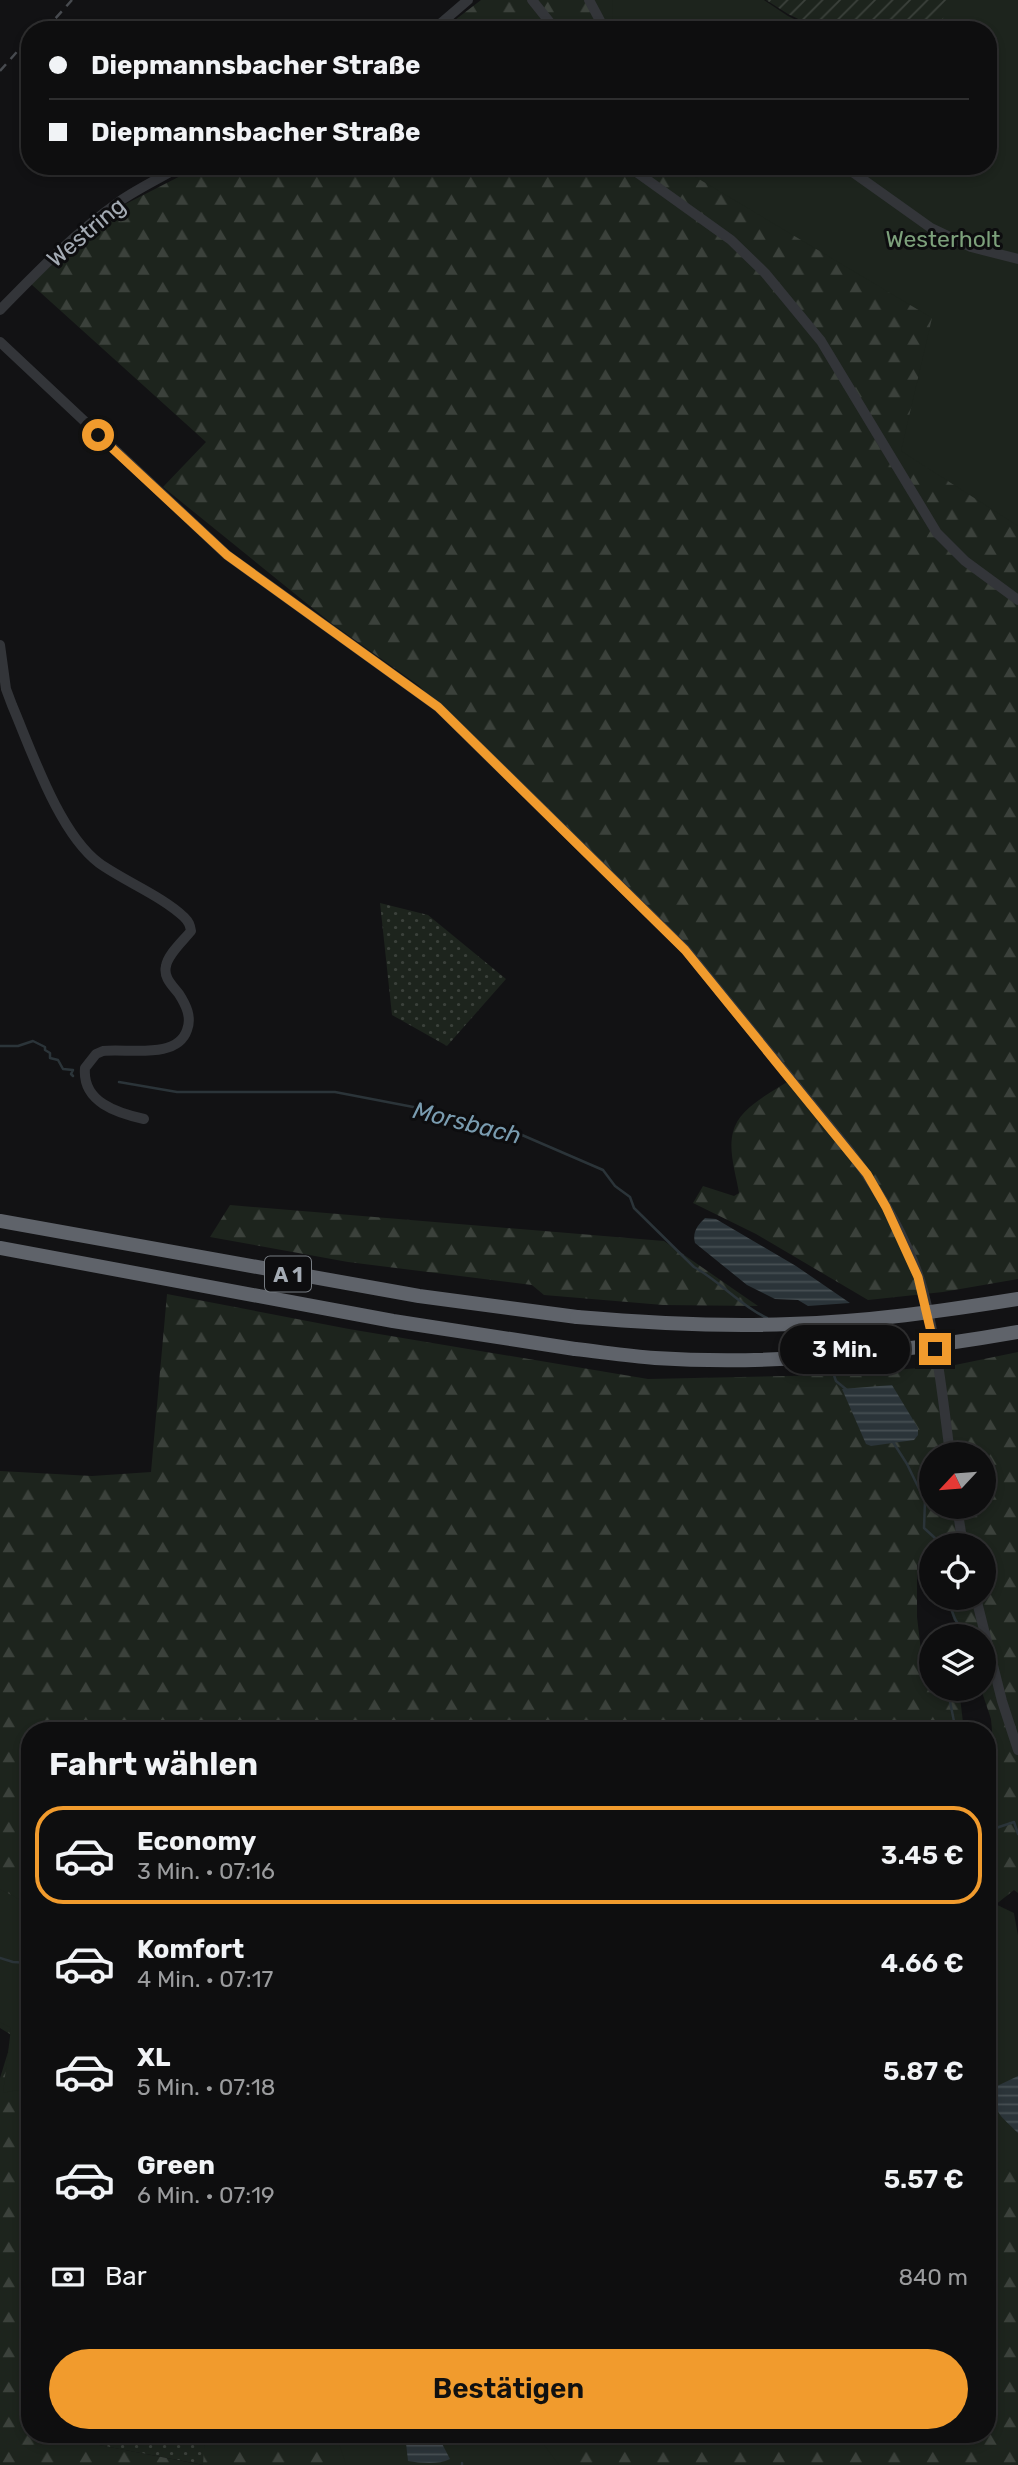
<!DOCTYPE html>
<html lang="de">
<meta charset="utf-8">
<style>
body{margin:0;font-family:Rubik,sans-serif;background:#1c1c1d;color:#f1f3f6;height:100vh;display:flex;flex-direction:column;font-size:26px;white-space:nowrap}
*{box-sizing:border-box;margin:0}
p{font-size:23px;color:#9b9c9e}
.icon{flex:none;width:38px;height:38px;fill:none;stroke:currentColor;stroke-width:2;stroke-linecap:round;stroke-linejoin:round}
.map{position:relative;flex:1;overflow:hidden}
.drawer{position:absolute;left:21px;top:1722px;width:975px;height:721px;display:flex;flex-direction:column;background:#0e0e0f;border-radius:28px;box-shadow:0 4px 10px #0003,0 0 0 2px #2e2e2f}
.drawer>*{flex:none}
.guide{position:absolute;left:21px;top:21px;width:976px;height:154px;border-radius:28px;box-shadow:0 4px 10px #0003,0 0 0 2px #2e2e2f;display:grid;align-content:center;height:154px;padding:0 28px;background:#0e0e0f}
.needle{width:46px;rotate:244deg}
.tools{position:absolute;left:919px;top:1442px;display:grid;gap:14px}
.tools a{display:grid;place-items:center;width:77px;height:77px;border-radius:50%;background:#0e0e0f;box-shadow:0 4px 10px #0003,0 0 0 2px #2e2e2f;font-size:35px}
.end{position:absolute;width:32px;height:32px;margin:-16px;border:9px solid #f19b2d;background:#111;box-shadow:0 0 0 4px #111}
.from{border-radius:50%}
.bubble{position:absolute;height:49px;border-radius:24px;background:#0e0e0f;box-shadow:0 4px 10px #0003,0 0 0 2px #2e2e2f;font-size:23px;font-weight:600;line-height:49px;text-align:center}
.guide b{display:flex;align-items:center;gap:24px;height:66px;font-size:26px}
.guide b+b{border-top:2px solid #2e2e2f}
.guide i{width:18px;height:18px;background:#f1f3f6}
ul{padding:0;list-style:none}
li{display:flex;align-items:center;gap:21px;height:98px;margin:0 14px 10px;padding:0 14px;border:4px solid transparent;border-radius:28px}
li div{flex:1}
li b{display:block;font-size:26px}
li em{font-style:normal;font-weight:600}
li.on{border-color:#f19b2d}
li>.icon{width:63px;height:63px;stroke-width:1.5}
h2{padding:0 28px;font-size:32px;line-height:84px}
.pay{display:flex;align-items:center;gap:18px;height:77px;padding:0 28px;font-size:26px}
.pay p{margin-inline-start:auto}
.cta{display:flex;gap:14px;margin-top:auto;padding:14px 28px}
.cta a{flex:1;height:80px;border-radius:42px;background:#f19b2d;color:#111;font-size:28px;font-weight:600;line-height:80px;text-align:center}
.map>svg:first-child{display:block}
.grass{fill:url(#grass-dots)}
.forest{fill:url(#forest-firs);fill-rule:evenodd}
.park{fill:#1d241d}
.garden{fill:url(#garden-furrows)}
.water{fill:url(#water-rules)}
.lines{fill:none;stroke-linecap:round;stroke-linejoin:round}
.stream{stroke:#2b3439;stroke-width:2.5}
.minor{stroke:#333539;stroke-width:10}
.highway{stroke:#5f636a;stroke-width:14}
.rail{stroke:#484b50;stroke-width:2.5;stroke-dasharray:9 7;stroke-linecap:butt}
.highway-bridge{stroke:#5f636a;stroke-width:14}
.route{stroke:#f19b2d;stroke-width:9}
.labels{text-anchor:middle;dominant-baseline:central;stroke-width:6;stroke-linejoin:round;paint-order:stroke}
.shield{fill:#0d0d0f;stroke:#777c82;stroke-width:2}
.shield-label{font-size:21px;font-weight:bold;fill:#a4abb4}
.street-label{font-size:23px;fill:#a4abb4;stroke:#0d0d0f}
.park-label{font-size:23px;fill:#7ca07b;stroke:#0d0d0f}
.water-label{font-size:24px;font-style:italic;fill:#7a9cb0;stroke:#0d0d0f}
</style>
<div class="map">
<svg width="1018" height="2465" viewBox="0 0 1018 2465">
<defs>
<pattern id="grass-dots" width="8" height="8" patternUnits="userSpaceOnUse" patternTransform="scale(1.75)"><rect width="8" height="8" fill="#1d241d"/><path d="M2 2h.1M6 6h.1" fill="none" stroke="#3b413b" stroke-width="1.8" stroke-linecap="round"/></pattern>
<pattern id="forest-firs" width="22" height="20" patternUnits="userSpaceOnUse" patternTransform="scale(1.75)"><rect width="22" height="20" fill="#1d241d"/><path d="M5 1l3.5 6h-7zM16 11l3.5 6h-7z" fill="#3b413b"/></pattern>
<pattern id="garden-furrows" width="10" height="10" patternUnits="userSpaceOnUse" patternTransform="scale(1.75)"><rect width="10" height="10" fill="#1d241d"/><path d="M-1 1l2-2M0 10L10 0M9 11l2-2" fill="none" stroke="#3b413b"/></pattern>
<pattern id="water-rules" width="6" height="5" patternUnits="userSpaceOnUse" patternTransform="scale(1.75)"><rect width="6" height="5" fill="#2b3439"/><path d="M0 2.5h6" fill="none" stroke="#474f53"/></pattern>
</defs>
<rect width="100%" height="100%" fill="#121214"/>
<path class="grass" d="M380 903 428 915 506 979 447 1046 392 1015Z
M68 2434H205L204 2465 67 2439Z"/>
<path class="forest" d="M481 0H615L614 30H442Z
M200 166H683L936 318 1018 522V1279L943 1292 868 1300 756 1234 693 1203 703 1186 734 1196 739 1193C736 1174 728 1151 733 1132 739 1107 773 1092 793 1078L687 946 418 685 331 623 163 487 206 442 31 284 110 212Z
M230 1205 664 1241 758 1306 663 1305 544 1295 532 1285 348 1262 210 1237Z
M167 1294 349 1329 648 1379 834 1375 955 1365 1018 1352V1893L1014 1890 990 1909 987 1924V1794L992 1793 991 1763 987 1764V1750L993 1742 991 1719 981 1689H984V1636H969L965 1625 954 1621 946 1598H984V1545H931V1567L927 1561 922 1560 917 1565V1617L923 1667 931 1675V1689H959L964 1731H30V2434H68V2439L203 2465 205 2434H987V1958L1018 2133V2465H0V2078L13 2036 0 2028V1471L92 1476 151 1472ZM931 1454H984V1507H931Z"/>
<path class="park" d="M613 0H764L788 16 817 30H612Z
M945 0H1018V526L901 451 932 318 677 166H989V30H937Z
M0 1889 30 1905V2092L17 2090 3 2093 11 2028 0 2022Z
M987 1900 1014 1913 1018 1935V2184L1016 2174 1007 2169H995L987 2155Z
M336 2434H536L559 2465H346Z"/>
<path class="garden" d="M766 0H948L940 30H821L788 14Z"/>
<path class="water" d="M705 1218 716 1219 796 1266 850 1303 808 1306 798 1300 775 1299 747 1285 695 1243C692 1232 698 1225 705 1218Z
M892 1385 918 1428V1435L914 1440 871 1446 866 1444 842 1389Z
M1018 2076V2133C1001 2116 990 2111 997 2086Z
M405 2434H437L450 2459C438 2465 421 2463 408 2461Z"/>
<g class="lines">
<path class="stream" d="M0 1046H18L33 1041 45 1047V1050L50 1053V1058L58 1060 63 1069 73 1070 71 1074 73 1076
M119 1082 177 1092H335L429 1110 515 1132 603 1170 615 1186 630 1197 634 1208 694 1267C720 1281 739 1305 767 1318
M807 1341 822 1350
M829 1361 836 1381 847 1390
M893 1442 907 1464 925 1501 924 1528 935 1538 933 1545
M931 1553V1557
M947 1598 955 1619 965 1636
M984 1686V1687
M956 1731 948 1692 971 1689
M987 1831 1014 1822 1018 1834
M0 1958 13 1962 30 1963
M987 2093 997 2096
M462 2463V2465"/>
<path class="minor" d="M532 0 556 30
M589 0 605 30
M433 30 468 0
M628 166 731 240 765 273 821 341 937 533 965 561 1018 600
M844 166 931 228 971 247 1018 259
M0 310C37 272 76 232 120 201 139 188 160 178 181 166
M0 342 227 555 438 707 685 949 851 1153C880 1191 910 1244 923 1290 937 1344 943 1399 950 1454
M0 645 6 689 12 705C32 752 59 833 99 863 124 881 162 896 184 917 189 922 190 925 191 931 183 941 168 954 166 966 163 978 173 986 179 994 186 1005 192 1017 187 1030 177 1060 128 1048 103 1051L96 1054 85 1068C82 1102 117 1113 144 1119
M957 1507 963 1545
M976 1598 1002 1701 1018 1750"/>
<path class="highway" d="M0 1221 419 1296 577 1317
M0 1248 393 1321 575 1349"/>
<path class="rail" d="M45 30 72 0
M0 71 30 37"/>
<path class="highway-bridge" d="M577 1317C648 1323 719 1327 790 1324 867 1322 943 1311 1018 1299
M575 1349C602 1352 628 1356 655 1358 776 1366 899 1353 1018 1332"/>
</g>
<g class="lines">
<path class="route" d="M98 435 227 555 438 707 685 950 867 1174 886 1207 918 1277 935 1349"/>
</g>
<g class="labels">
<rect class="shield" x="265" y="1256.5" width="46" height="35" rx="5"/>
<g class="shield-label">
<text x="288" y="1274">A 1</text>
</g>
<g class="street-label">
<text transform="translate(86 232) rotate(-40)">Westring</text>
</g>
<g class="park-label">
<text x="943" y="239">Westerholt</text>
</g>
<g class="water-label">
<text transform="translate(467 1123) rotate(14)">Morsbach</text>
</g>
</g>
</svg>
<div class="tools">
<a><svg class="needle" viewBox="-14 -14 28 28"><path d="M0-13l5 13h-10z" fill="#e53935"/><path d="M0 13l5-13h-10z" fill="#9b9c9e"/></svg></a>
<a><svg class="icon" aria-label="locate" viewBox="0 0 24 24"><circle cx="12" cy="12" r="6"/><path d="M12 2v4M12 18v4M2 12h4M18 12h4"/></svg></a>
<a><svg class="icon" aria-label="layers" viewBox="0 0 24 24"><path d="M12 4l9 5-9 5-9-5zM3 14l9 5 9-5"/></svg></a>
</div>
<i class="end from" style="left:98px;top:435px"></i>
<i class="end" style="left:935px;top:1349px"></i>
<div class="bubble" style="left:780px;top:1325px;width:130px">3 Min.</div>
<div class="guide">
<b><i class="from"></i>Diepmannsbacher Straße</b>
<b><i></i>Diepmannsbacher Straße</b>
</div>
<section class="drawer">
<h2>Fahrt wählen</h2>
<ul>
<li class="on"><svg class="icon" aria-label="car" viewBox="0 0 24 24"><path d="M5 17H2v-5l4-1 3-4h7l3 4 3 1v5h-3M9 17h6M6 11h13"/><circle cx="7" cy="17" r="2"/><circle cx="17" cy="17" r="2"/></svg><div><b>Economy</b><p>3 Min. · 07:16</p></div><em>3.45 €</em></li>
<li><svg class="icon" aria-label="car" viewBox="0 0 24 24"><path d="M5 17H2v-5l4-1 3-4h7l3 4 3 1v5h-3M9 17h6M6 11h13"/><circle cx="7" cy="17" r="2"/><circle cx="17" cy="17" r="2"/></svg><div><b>Komfort</b><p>4 Min. · 07:17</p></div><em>4.66 €</em></li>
<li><svg class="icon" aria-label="car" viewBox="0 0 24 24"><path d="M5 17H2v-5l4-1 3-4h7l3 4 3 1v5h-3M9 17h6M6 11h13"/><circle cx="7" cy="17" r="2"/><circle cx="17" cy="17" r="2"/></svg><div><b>XL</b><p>5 Min. · 07:18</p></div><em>5.87 €</em></li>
<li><svg class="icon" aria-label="car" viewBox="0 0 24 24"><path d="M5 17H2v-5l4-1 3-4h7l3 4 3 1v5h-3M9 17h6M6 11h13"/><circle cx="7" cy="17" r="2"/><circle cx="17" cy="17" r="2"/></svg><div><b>Green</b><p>6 Min. · 07:19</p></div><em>5.57 €</em></li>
</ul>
<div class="pay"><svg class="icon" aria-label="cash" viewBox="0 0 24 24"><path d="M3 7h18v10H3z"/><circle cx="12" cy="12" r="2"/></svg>Bar<p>840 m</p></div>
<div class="cta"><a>Bestätigen</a></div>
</section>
</div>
